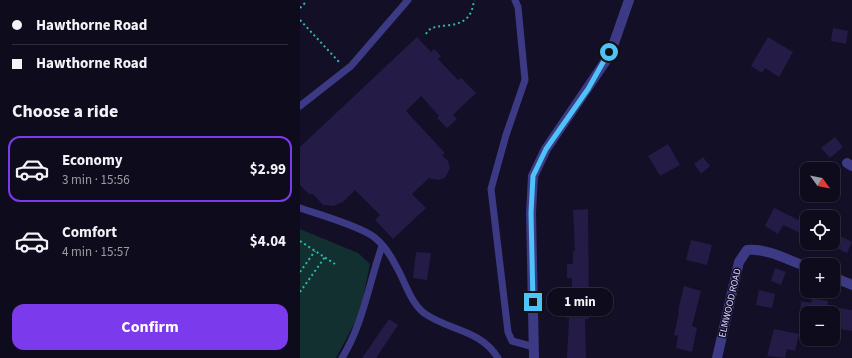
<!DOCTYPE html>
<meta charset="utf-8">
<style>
body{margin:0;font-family:"Source Sans 3",sans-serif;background:#1c1929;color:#f1f3f6;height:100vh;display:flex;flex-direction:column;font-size:15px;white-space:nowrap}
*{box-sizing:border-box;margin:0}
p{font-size:13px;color:#9b9ba3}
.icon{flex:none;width:22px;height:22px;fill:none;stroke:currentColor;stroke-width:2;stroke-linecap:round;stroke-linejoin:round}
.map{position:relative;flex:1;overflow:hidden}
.sheet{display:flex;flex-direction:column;background:#0e0b1c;width:300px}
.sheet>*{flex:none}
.banner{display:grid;align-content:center;height:88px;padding:0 12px;background:#0e0b1c}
.needle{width:26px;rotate:123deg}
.buttons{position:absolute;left:500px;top:162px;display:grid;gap:8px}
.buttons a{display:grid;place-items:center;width:40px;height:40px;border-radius:8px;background:#0e0b1c;box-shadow:0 1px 3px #0004,0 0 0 1px #2e2b3b;font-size:20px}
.end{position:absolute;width:18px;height:18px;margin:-9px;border:5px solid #4fc3f7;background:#111;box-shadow:0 0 0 2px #111}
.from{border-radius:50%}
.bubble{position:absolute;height:28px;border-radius:12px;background:#0e0b1c;box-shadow:0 1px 3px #0004,0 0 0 1px #2e2b3b;font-size:13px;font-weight:700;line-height:28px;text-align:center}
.banner b{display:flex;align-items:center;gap:14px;height:38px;font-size:15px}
.banner b+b{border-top:1px solid #2e2b3b}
.banner i{width:10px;height:10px;background:#f1f3f6}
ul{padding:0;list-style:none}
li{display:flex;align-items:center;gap:12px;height:66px;margin:0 8px 6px;padding:0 4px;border:2px solid transparent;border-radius:12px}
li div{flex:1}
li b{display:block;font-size:15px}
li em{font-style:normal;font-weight:700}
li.on{border-color:#7c3aed}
li>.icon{width:36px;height:36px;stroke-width:1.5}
h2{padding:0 12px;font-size:18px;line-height:48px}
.cta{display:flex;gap:8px;margin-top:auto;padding:8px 12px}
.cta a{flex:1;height:46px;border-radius:12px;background:#7c3aed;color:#fff;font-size:16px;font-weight:700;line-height:46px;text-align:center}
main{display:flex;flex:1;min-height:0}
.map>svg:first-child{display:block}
.green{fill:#12302f}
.building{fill:#241b47}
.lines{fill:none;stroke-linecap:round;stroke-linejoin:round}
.path{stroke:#2fb8b0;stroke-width:2;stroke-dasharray:2 3;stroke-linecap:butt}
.lane{stroke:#3d3a85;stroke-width:7}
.street{stroke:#3d3a85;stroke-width:10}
.route{stroke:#4fc3f7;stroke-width:5}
.labels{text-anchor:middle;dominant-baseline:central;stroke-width:3;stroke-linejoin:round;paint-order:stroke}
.street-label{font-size:10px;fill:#d9d4ff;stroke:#130f26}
</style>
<main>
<section class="sheet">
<div class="banner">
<b><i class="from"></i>Hawthorne Road</b>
<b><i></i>Hawthorne Road</b>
</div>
<h2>Choose a ride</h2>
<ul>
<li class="on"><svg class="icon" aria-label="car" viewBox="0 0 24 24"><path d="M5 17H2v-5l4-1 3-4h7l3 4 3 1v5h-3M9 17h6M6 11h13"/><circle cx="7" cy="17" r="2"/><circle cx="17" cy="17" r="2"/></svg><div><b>Economy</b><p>3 min · 15:56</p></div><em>$2.99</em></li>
<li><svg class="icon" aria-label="car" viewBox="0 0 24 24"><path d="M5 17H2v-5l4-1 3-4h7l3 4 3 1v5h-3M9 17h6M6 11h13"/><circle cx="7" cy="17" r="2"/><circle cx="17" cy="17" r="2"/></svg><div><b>Comfort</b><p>4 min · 15:57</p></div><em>$4.04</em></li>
</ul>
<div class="cta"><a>Confirm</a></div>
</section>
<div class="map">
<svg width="552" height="358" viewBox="0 0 552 358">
<rect width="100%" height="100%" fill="#130f26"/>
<path class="green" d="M0 229 58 253 70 264 60 313 36 358H0Z"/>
<path class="building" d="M533 28 548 31 546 44 531 41Z
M117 37 131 52 134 49 141 56 138 59 158 80 161 78 176 93 153 115 157 119 147 128 137 118 139 116 121 96 106 111 145 153 142 155 148 161 150 168 145 178 138 180 129 178 112 194 126 208 93 239 75 220 80 215 55 190 43 202 33 206 23 205 13 194H9L0 185V147Z
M468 37 493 52 479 77 465 68 462 73 451 66Z
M535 137 543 147 530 158 521 148Z
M368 144 380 165 360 176 348 156Z
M403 157 410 166 401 174 394 164Z
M474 208 507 224V236L483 225 478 234 465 226Z
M288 209 289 319H285L286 358H267L269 318H266L267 305H271L272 278H267V264H273V251H275L273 210Z
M540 236 552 242 547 253 534 247Z
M391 240 412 245 407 265 386 260Z
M116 252 131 253 127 280 113 278Z
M475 268 486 272 481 285 471 281Z
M384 286 401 291 392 326 397 328 392 352 376 348 378 336 374 335 379 312 378 311Z
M459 290 475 294 472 308 456 305Z
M512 298 528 301 526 313H500L501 301 511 303Z
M533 307 552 310V331L534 328Z
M89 319 98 325 76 358H62Z
M474 329 499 334 495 351 487 349 485 358 467 356Z"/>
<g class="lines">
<path class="path" d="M0 8 6 2
M0 20 40 63
M126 34C134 17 170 38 174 0
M0 241 35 264
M0 272 15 251
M0 292 25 257"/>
<path class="lane" d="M215 0 218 7 225 80 206 135 191 189 208 332 212 341 234 347
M0 106 51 66 108 0
M0 208C18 214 60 226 74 237 83 244 91 256 96 266 105 281 110 302 124 313 149 331 180 329 198 358
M42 358C63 324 69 283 82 246"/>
<path class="street" d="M547 163 552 166
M533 277 552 285
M234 358 231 213 233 176 246 149 305 62 314 43 329 0
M417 358 439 262 447 250C467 248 488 260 507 267"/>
</g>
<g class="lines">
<path class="route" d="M233 302 231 213 233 176 246 149 288 89 309 52"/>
</g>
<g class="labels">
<g class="street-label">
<text transform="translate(430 303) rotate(-77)">ELMWOOD ROAD</text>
</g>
</g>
</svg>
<div class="buttons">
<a><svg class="needle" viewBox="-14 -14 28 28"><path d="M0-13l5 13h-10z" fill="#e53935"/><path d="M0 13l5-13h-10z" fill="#9b9ba3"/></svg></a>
<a><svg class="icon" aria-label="locate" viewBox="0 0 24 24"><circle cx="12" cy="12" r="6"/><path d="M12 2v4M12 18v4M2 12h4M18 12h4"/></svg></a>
<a>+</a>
<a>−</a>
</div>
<i class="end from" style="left:309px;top:52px"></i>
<i class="end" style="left:233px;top:302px"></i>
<div class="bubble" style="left:247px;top:288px;width:66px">1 min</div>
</div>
</main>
